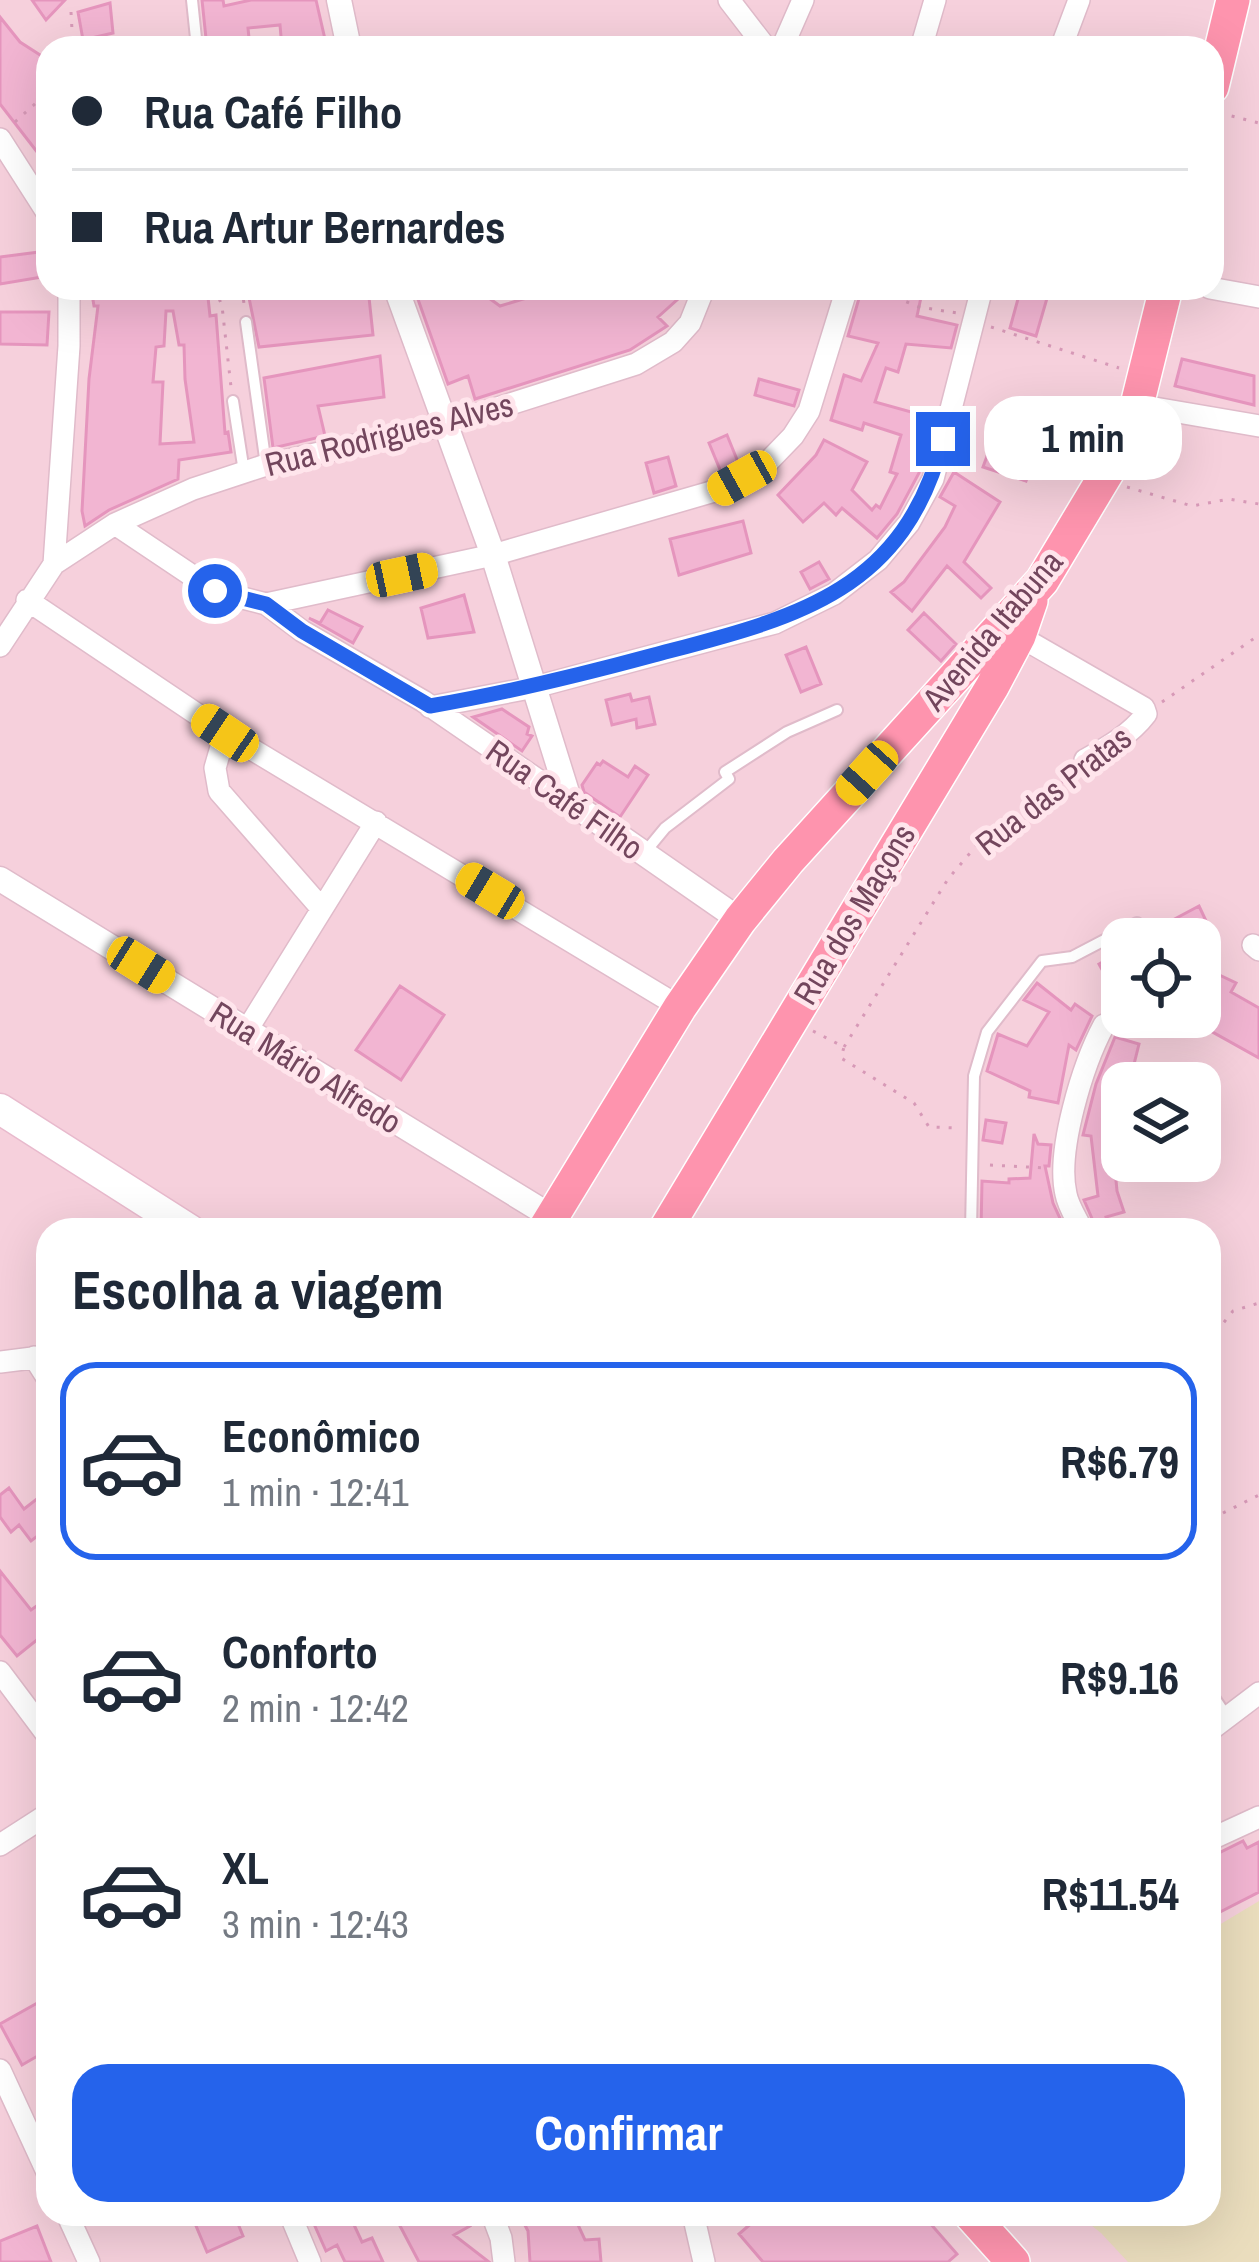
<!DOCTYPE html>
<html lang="pt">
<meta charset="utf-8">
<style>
body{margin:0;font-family:"Archivo Narrow",sans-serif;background:#f2f2f3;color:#1f2937;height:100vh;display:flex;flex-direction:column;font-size:45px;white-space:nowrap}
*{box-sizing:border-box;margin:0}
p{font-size:39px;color:#747a83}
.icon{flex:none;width:66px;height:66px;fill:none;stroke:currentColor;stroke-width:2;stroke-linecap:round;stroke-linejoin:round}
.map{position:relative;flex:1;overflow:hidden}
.panel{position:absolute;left:36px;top:1218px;width:1185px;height:1008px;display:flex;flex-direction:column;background:#fff;border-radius:36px;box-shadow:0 12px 48px #0002}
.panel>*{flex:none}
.banner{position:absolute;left:36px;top:36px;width:1188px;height:264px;border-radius:36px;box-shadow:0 12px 48px #0002;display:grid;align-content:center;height:264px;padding:0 36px;background:#fff}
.tools{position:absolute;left:1101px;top:918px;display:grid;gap:24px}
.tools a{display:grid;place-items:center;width:120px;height:120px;border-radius:24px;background:#fff;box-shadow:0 12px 48px #0002;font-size:60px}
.end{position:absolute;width:54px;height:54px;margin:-27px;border:15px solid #2563eb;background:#fff;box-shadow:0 0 0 6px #fff}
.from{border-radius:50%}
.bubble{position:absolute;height:84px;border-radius:36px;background:#fff;box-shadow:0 12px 48px #0002;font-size:39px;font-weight:700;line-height:84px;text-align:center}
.car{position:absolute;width:36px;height:72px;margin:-36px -18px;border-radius:15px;box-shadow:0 0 9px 3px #0007;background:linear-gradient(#f5c518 24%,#345 0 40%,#f5c518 0 76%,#345 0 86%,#f5c518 0)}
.banner b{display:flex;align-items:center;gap:42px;height:114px;font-size:45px}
.banner b+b{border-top:3px solid #e0e1e3}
.banner i{width:30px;height:30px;background:#1f2937}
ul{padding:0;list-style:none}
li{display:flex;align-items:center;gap:36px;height:198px;margin:0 24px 18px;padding:0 12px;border:6px solid transparent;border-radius:36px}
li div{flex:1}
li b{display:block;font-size:45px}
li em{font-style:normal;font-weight:700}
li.active{border-color:#2563eb}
li>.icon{width:108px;height:108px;stroke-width:1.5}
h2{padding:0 36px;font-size:54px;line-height:144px}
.action{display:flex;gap:24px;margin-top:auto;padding:24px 36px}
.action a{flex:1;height:138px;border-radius:36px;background:#2563eb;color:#fff;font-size:48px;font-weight:700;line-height:138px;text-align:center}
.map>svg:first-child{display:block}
.residential{fill:#f6d0dc;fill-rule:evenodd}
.green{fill:#eaddbd}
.building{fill:#f2b5d2;stroke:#e595bd;stroke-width:3;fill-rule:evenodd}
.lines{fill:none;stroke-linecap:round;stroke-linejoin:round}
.service-casing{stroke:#e0bbca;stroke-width:14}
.minor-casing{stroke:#e0bbca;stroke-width:24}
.tertiary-casing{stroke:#e0bbca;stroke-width:27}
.secondary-casing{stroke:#e8bacd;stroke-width:33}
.primary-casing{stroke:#fff;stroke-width:36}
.path{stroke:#d799b7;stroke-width:3;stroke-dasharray:3 9;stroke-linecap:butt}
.service{stroke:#fff;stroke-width:10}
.minor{stroke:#fff;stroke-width:21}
.tertiary{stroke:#fff;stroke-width:24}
.secondary{stroke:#fff;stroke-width:30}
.primary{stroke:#fe94ae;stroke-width:33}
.route{stroke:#2563eb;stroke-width:15}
.labels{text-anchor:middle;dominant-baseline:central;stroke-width:10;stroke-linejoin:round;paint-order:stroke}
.street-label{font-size:33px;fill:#73465d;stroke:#ffe5ec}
</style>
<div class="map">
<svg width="1259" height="2262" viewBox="0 0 1259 2262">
<rect width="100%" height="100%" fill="#fddee6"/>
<path class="residential" d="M0 0H1259V2262H0ZM48 48H1212V288H48ZM1122 939H1200V1017H1122ZM1122 1083H1200V1161H1122ZM48 1230H1209V2214H48Z"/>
<path class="green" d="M1259 1901V2262H1128L1101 2233 1077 2214H1209V1931Z"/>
<path class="building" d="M32 0H65L46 20Z
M202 0H223L224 6 251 0H316L327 48H282L280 25 248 28 250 48H207Z
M110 3 113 33 83 40 78 12Z
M0 17 20 42 48 60V166L0 104Z
M47 251 48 276 0 284V257Z
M91 288H207L210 316 216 315 225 433 228 432 231 452 179 460 178 479 109 510 85 526 82 511 89 379 98 306H94ZM166 311H173L179 345H184L185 379 194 442 160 444 163 382H153L156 347 164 346Z
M247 288H368L373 335 259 347Z
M414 288H475L500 306 559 288H683L679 298 658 317 667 326 630 350 475 399 468 376 448 384Z
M862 288H923L917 316 957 325 951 348 906 344 898 372 886 368 875 402 933 418 926 447 919 449 924 452 919 473 897 514 877 538 842 508 836 515 824 503 803 522 778 495 816 455 824 440 867 462 852 490 872 510 876 505 880 508 897 474 890 472 901 435 864 423 862 430 831 420 844 375 861 381 878 343 848 336Z
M1021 288H1050L1036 336 1010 328Z
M0 312H49L47 345 0 344Z
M380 356 384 397 318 406 325 436 273 448 264 378Z
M1182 359 1254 376V405L1175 386Z
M759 379 799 390 794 406 755 395Z
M1037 420 1100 438 1093 456 1032 438Z
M727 435 738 462 721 472 709 443Z
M990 448 1032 463 1026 481 983 467Z
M668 457 676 486 654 493 646 463Z
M954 472 1000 502 964 562 991 588 981 598 947 566 912 611 891 592 904 582 945 527 955 506 940 497Z
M743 521 751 553 679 575 670 539Z
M819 562 829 579 810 589 801 572Z
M464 595 474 632 428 638 421 608Z
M328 610 362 627 353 643 309 618 320 623Z
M924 613 956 644 941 661 908 630Z
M806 647 821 684 801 692 786 655Z
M630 694 632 701 649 697 655 724 637 728 636 719 612 725 606 700Z
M502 709 529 727 527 734 532 736 522 751 473 717Z
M603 761 628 777 635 766 648 775 620 817 584 792 582 785 597 763 600 765Z
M1199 906 1208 925 1178 939H1137Z
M1122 951V980L1111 986 1099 964Z
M1211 971 1236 983 1231 992 1259 1008V1058L1200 1025V986Z
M1037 983 1071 1010 1075 1004 1092 1016 1076 1050 1069 1045 1058 1103 1029 1097 1030 1091 987 1071 998 1034 1027 1046 1049 1012 1024 1000Z
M400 986 444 1015 401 1080 356 1050Z
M1115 1037 1139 1044 1130 1080 1122 1079 1120 1138H1112L1117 1191 1124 1212 1106 1217 1110 1230H1097L1084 1200 1098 1196 1091 1136 1083 1135 1096 1084Z
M986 1120 1006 1123 1002 1143 983 1140Z
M1034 1134 1038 1144 1051 1145 1049 1166H1045L1053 1203 1064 1227 981 1230 982 1181 1009 1183V1179L1030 1178Z
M9 1488 24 1509 38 1498 48 1511V1528L31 1541 19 1525 11 1532 0 1517V1495Z
M0 1571 31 1610 38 1605 48 1611V1631L17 1656 0 1635Z
M1243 1841 1247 1848 1259 1842V1892L1220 1912 1214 1900 1209 1902V1858Z
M48 1997V2050L22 2065 0 2024Z
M191 2214H234L243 2236 207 2252Z
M314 2214H349L362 2242 372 2238 383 2262H345L337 2245 326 2251 314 2224 318 2222Z
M417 2214H463L470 2226 454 2235 489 2262H419L399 2224Z
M519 2214H573L585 2240 599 2239 601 2262H530L528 2231Z
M762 2214H922L957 2254 948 2262H763L739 2234Z
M37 2226 51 2262H0V2241Z"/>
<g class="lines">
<defs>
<path id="service" d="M192 0 197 48
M246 322 266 465
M233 401 244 472
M646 851 665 828 729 779 725 772 787 732 837 710
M971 1230 974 1076 987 1032 1042 961 1072 957 1137 923
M1209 1522 1210 1519
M1209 1690 1227 1717"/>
<path id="minor" d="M729 0 766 48
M782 48 803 0
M921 48 935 0
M1061 48 1079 0
M0 139 48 214
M1210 288 1259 297
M1137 405 1259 426
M115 524 215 591 266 604 493 555 718 490 765 465 793 436 809 411 847 288
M54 564 69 346V288
M27 600 225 733 680 1007
M266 604 302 631 423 701 570 802
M1019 636 1144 708 1146 714C1130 735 1108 747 1085 760
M0 646 54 564 115 524 193 489 266 465 444 425 636 364 673 342 690 323 704 288
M430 707 535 687 775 623 834 594 878 560 909 523 933 479 982 288
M225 733 215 768 219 791 322 909
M1253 945 1259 950
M247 1030 376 822
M1082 1230C1077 1219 1068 1206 1066 1194 1056 1151 1083 1064 1104 1025
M34 1357 48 1379
M0 1362 48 1356
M0 1672 48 1736
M1209 1731 1259 1693
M1209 1840 1259 1817
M0 1845 48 1814
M0 2070 48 2174
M67 2214 89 2262
M290 2214 310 2262
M492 2214 501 2238 504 2262
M693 2214 704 2262"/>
<path id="tertiary" d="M339 0 349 48
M396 288 493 555 570 802 740 920
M0 879 552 1217"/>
<path id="secondary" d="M0 1109 190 1230"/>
<path id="primary" d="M1212 87 1233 0
M544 1230 680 1007 740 920 788 861 1042 581 1111 466 1137 405 1166 288
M665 1230 992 687 1019 636 1031 601
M970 2214 1013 2262"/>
</defs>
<use href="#service" class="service-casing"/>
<use href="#minor" class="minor-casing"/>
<use href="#tertiary" class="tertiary-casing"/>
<use href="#secondary" class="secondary-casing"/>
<use href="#primary" class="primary-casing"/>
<path class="path" d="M71 12 73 48
M1220 113 1259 123
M15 122 48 92
M215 288 222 306 231 387
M242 288 244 304
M873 288 919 307 957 313
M991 327 1119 368
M1127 487 1192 506 1229 499 1259 504
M1162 702 1259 635
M813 1031 844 1047 841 1058 914 1103 929 1127 958 1128
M844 1047 948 879 982 839 1070 777
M990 1165 1046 1168
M1209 1341 1233 1311 1259 1303
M1223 1513 1259 1495"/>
<use href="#service" class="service"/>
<use href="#minor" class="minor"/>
<use href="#tertiary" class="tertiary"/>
<use href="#secondary" class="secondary"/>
<use href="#primary" class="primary"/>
</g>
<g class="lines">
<path class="route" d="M215 591 266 604 302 631 430 706C506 693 580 675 654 655 790 619 904 595 943 439"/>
</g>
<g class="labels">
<g class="street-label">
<text transform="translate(389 434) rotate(-14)">Rua Rodrigues Alves</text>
<text transform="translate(992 630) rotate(-50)">Avenida Itabuna</text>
<text transform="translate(1053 790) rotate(-38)">Rua das Pratas</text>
<text transform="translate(565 799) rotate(35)">Rua Café Filho</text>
<text transform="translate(854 914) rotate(-59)">Rua dos Maçons</text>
<text transform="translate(306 1067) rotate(32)">Rua Mário Alfredo</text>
</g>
</g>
</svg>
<div class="tools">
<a><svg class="icon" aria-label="locate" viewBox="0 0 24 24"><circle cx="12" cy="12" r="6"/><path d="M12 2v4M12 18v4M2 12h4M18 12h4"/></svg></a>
<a><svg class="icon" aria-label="layers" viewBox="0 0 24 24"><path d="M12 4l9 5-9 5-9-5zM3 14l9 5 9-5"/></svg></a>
</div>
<i class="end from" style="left:215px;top:591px"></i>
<i class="end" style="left:943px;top:439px"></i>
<div class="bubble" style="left:984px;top:396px;width:198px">1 min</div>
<i class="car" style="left:742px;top:478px;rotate:241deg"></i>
<i class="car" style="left:402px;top:575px;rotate:78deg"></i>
<i class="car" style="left:225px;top:733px;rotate:304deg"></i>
<i class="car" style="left:867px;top:773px;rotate:222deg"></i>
<i class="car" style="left:490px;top:891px;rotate:301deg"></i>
<i class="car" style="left:141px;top:965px;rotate:122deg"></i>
<div class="banner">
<b><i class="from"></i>Rua Café Filho</b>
<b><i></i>Rua Artur Bernardes</b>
</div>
<section class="panel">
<h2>Escolha a viagem</h2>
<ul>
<li class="active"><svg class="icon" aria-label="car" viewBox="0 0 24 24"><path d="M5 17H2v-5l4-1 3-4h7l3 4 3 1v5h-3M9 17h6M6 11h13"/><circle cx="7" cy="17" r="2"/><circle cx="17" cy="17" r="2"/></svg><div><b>Econômico</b><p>1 min · 12:41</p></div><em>R$6.79</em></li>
<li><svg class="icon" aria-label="car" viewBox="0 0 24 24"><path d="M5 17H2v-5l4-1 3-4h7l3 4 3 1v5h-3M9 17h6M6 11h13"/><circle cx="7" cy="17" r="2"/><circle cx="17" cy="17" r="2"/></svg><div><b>Conforto</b><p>2 min · 12:42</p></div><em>R$9.16</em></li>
<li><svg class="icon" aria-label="car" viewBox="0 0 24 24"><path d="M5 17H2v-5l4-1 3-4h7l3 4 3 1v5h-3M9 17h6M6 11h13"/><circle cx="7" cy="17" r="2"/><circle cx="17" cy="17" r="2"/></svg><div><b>XL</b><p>3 min · 12:43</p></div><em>R$11.54</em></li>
</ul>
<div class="action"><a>Confirmar</a></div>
</section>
</div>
